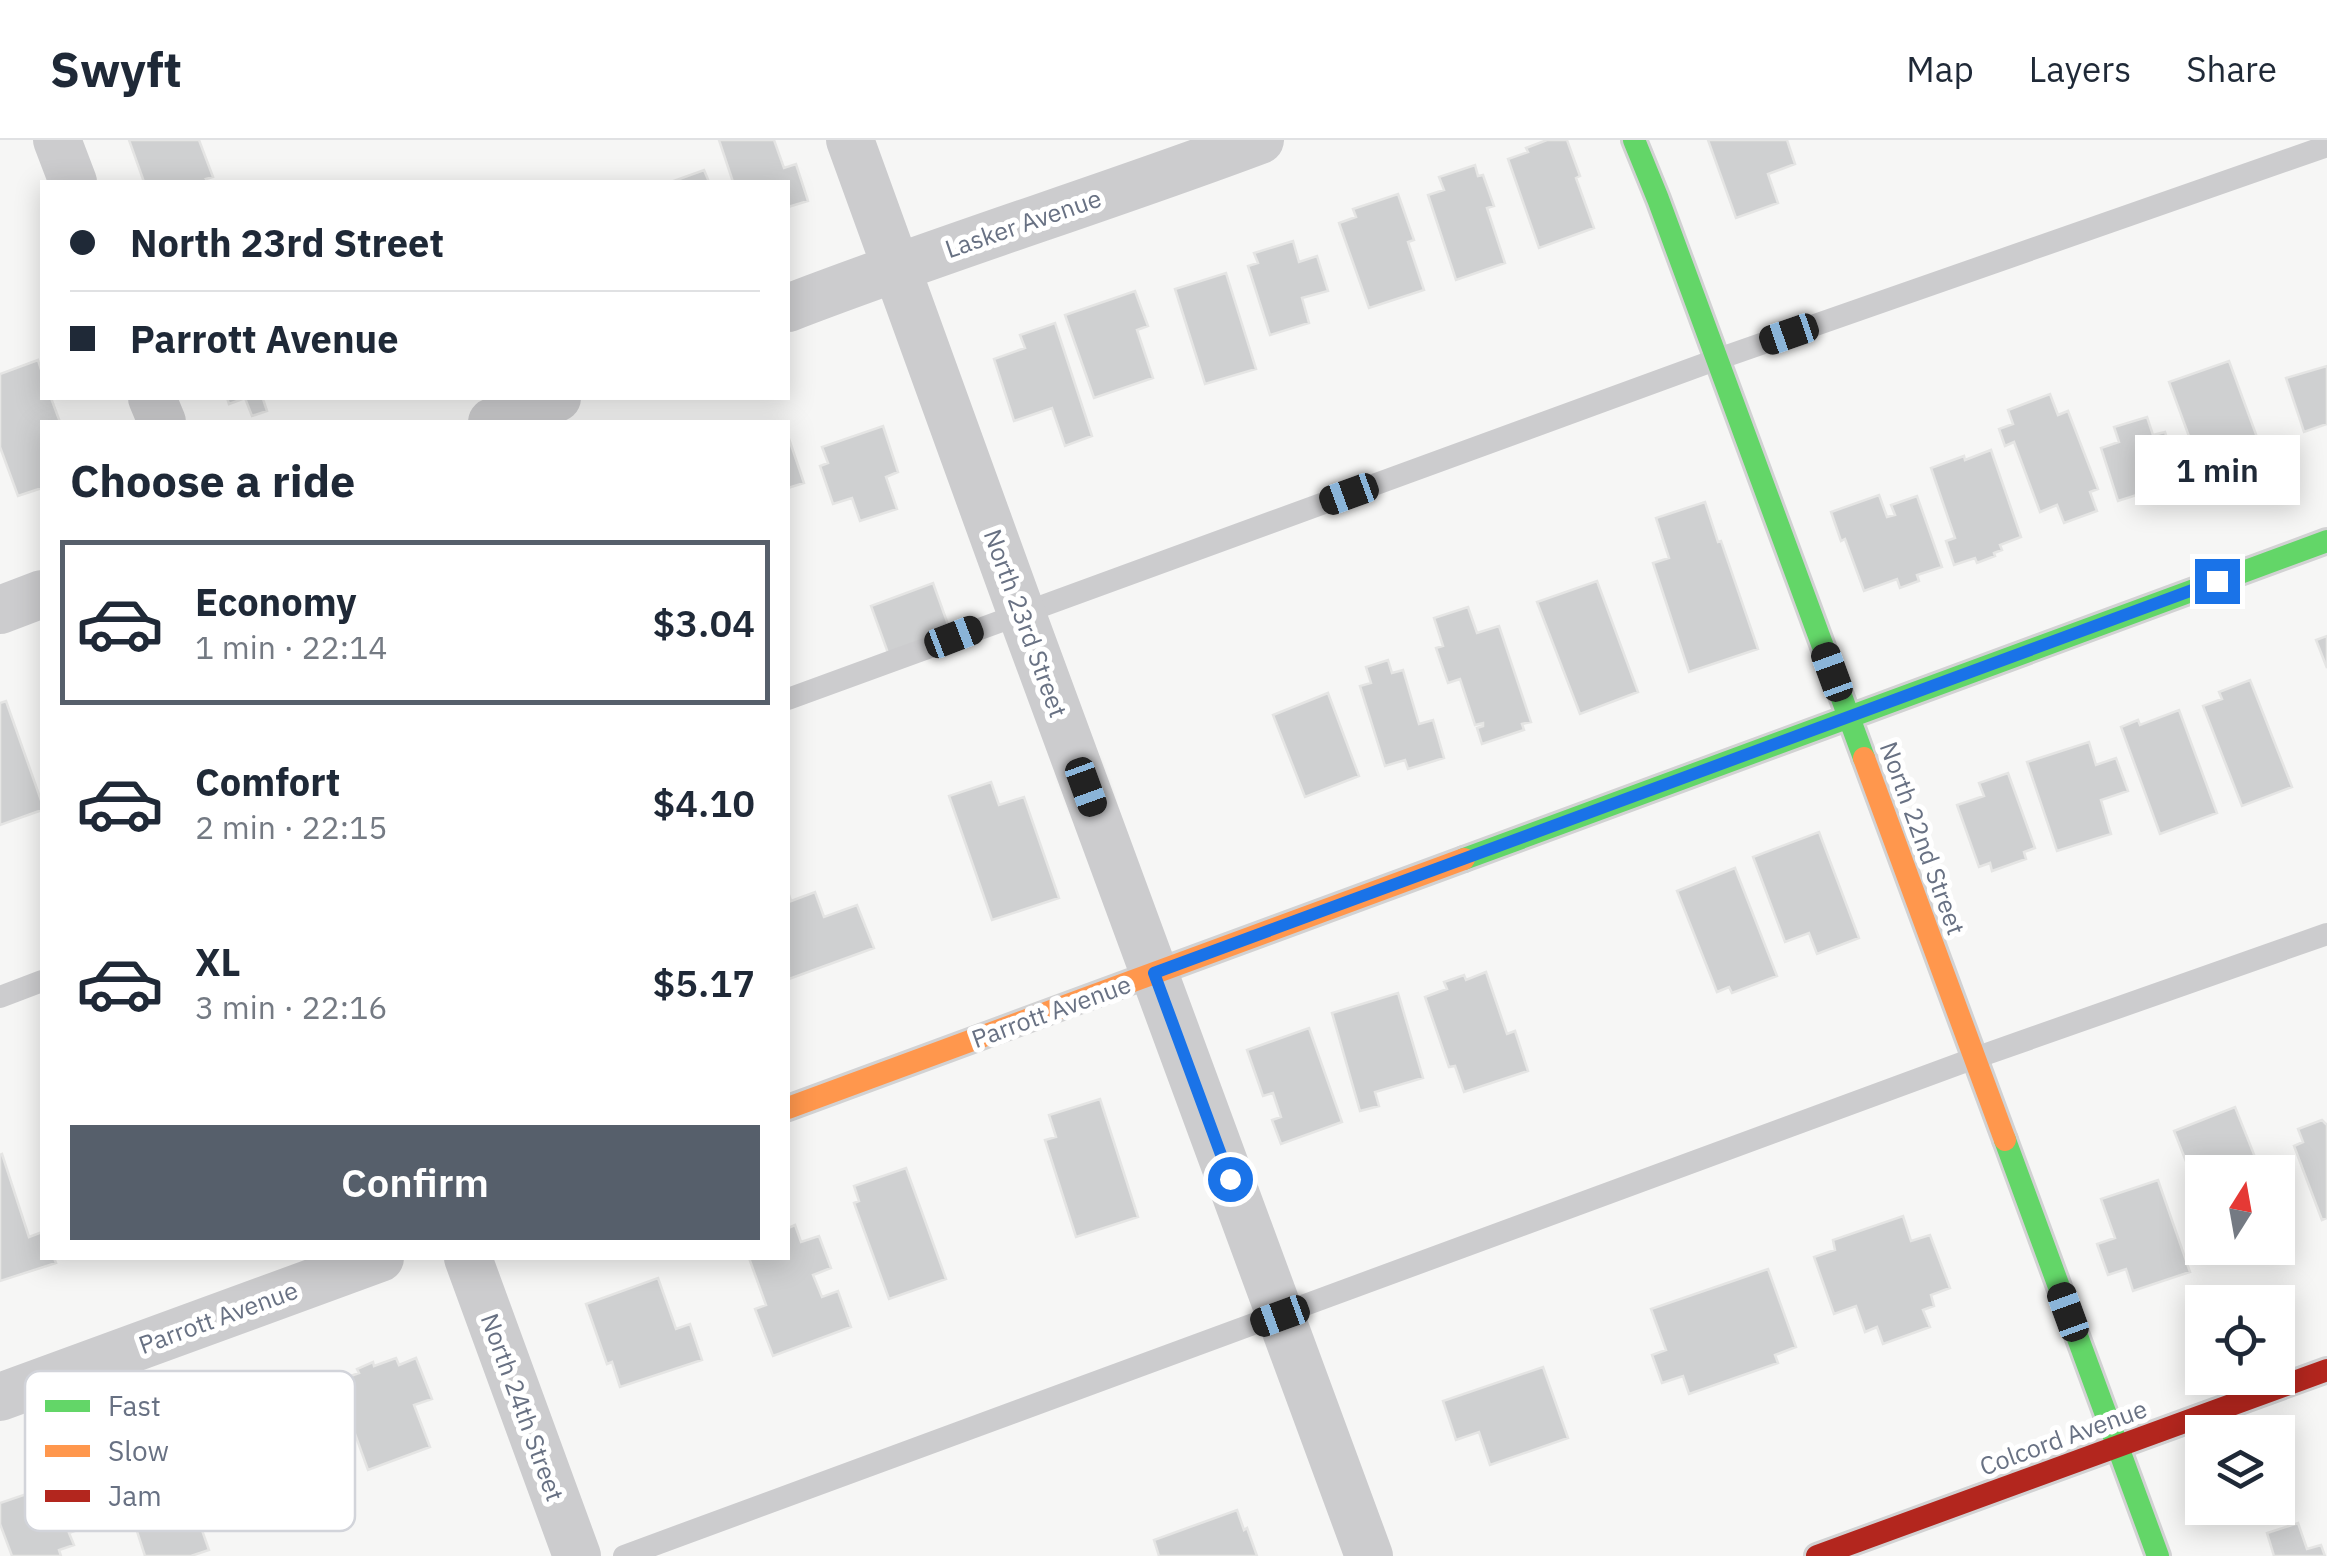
<!DOCTYPE html>
<meta charset="utf-8">
<style>
body{margin:0;font-family:"IBM Plex Sans",sans-serif;background:#f2f2f3;color:#1f2937;height:100vh;display:flex;flex-direction:column;font-size:38px;white-space:nowrap}
*{box-sizing:border-box;margin:0}
p{font-size:32px;color:#747a83}
.icon{flex:none;width:55px;height:55px;fill:none;stroke:currentColor;stroke-width:2;stroke-linecap:round;stroke-linejoin:round}
.map{position:relative;flex:1;overflow:hidden}
.sheet{position:absolute;left:40px;top:280px;width:750px;height:840px;display:flex;flex-direction:column;background:#fff;border-radius:0px;box-shadow:0 5px 25px #0003}
.sheet>*{flex:none}
.top-card{position:absolute;left:40px;top:40px;width:750px;height:220px;border-radius:0px;box-shadow:0 5px 25px #0003;display:grid;align-content:center;height:220px;padding:0 30px;background:#fff}
.needle{width:65px;rotate:11deg}
.controls{position:absolute;left:2185px;top:1015px;display:grid;gap:20px}
.controls a{display:grid;place-items:center;width:110px;height:110px;border-radius:0px;background:#fff;box-shadow:0 5px 25px #0003;font-size:50px}
.end{position:absolute;width:45px;height:45px;margin:-22px;border:12px solid #1a73e8;background:#fff;box-shadow:0 0 0 5px #fff}
.from{border-radius:50%}
.bubble{position:absolute;height:70px;border-radius:0px;background:#fff;box-shadow:0 5px 25px #0003;font-size:32px;font-weight:600;line-height:70px;text-align:center}
.car{position:absolute;width:30px;height:60px;margin:-30px -15px;border-radius:12px;box-shadow:0 0 8px 2px #0007;background:linear-gradient(#222 24%,#8ab4d8 0 40%,#222 0 76%,#8ab4d8 0 86%,#222 0)}
.top-card b{display:flex;align-items:center;gap:35px;height:95px;font-size:38px}
.top-card b+b{border-top:2px solid #e0e1e3}
.top-card i{width:25px;height:25px;background:#1f2937}
ul{padding:0;list-style:none}
li{display:flex;align-items:center;gap:30px;height:165px;margin:0 20px 15px;padding:0 10px;border:5px solid transparent;border-radius:0px}
li div{flex:1}
li b{display:block;font-size:38px}
li em{font-style:normal;font-weight:600}
li.active{border-color:#565f6b}
li>.icon{width:90px;height:90px;stroke-width:1.5}
h2{padding:0 30px;font-size:45px;line-height:120px}
.button{display:flex;gap:20px;margin-top:auto;padding:20px 30px}
.button a{flex:1;height:115px;border-radius:0px;background:#565f6b;color:#fff;font-size:40px;font-weight:600;line-height:115px;text-align:center}
header{display:flex;align-items:center;gap:60px;box-sizing:border-box;height:140px;padding:0 50px;background:#fff;border-bottom:2px solid #e0e1e3}
header strong{font-size:48px}
nav{display:flex;gap:55px;margin-inline-start:auto;font-size:35px}
.map>svg:first-child{display:block}
.building{fill:#cfd0d1;stroke:#e5e5e4;stroke-width:2.5}
.lines{fill:none;stroke-linecap:round;stroke-linejoin:round}
.fast-casing{stroke:#d2d2d3;stroke-width:28}
.slow-casing{stroke:#d2d2d3;stroke-width:28}
.jam-casing{stroke:#d2d2d3;stroke-width:28}
.lane{stroke:#ccccce;stroke-width:22}
.street{stroke:#ccccce;stroke-width:48}
.fast{stroke:#63d668;stroke-width:22}
.slow{stroke:#ff974d;stroke-width:22}
.jam{stroke:#b3261e;stroke-width:22}
.route{stroke:#1a73e8;stroke-width:12}
.labels{text-anchor:middle;dominant-baseline:central;stroke-width:10;stroke-linejoin:round;paint-order:stroke}
.street-label{font-size:25px;fill:#687183;stroke:#fff}
.key{fill:#fff;stroke:#d2d4da;stroke-width:2.5}
.key-label{font-size:28px;fill:#687183}
</style>
<header>
<strong>Swyft</strong>
<nav><a>Map</a><a>Layers</a><a>Share</a></nav>
</header>
<div class="map">
<svg width="2327" height="1416" viewBox="0 0 2327 1416">
<rect width="100%" height="100%" fill="#f6f6f5"/>
<path class="building" d="M129 0H199L213 37 206 39 208 42H144Z
M719 0H774L784 28 796 24 808 61 788 67V42H733Z
M1547 0H1567L1580 36 1576 38 1594 88 1539 108 1508 19 1528 12 1526 8Z
M1708 0H1787L1795 24 1768 34 1778 63 1736 78Z
M1475 25 1478 36 1483 35 1494 66 1487 68 1505 123 1456 140 1428 55 1444 50 1439 37Z
M704 30 709 42H671Z
M1398 54 1414 100 1408 102 1424 150 1369 168 1339 83 1356 77 1353 69Z
M1293 101 1299 122 1317 116 1328 151 1302 158 1309 183 1270 195 1248 126 1258 123 1254 113Z
M1226 133 1256 229 1205 244 1175 149Z
M1135 151 1148 186 1137 190 1153 238 1094 258 1065 175Z
M1055 183 1092 296 1065 306 1052 268 1014 281 994 219 1025 208 1020 195Z
M38 220 42 233V258H51L60 282H42V348L18 356 0 307V234Z
M2229 221 2261 308 2201 329 2169 242Z
M2327 226V284L2304 292 2286 238Z
M2050 254 2058 275 2068 271 2098 349 2090 352 2097 371 2064 383 2057 365 2040 372 2014 302 2005 306 1999 289 2013 284 2008 270Z
M227 258H269L263 259 267 271 252 276 245 258 229 264Z
M2147 277 2153 295 2165 292 2181 341 2118 361 2101 308 2119 302 2114 287Z
M883 286 898 332 886 337 897 369 860 381 852 358 833 364 820 326 828 323 822 307Z
M788 296 804 343 788 348Z
M1991 310 2021 397 2000 405 2002 410 1994 413 1995 416 1977 423 1975 418 1954 425 1946 401 1955 398 1931 328 1964 316 1965 320Z
M1879 355 1887 377 1895 375 1891 365 1917 356 1942 427 1917 435 1919 441 1900 448 1897 439 1864 451 1845 399 1841 401 1831 372Z
M1705 362 1718 402 1721 401 1758 509 1689 532 1653 423 1669 418 1656 378Z
M1597 441 1638 552 1580 574 1537 462Z
M933 443 950 490 888 513 871 466Z
M1468 467 1477 493 1499 486 1531 582 1522 584 1524 590 1482 604 1477 588 1483 586V583L1475 585 1460 539 1448 543 1436 508 1443 506 1434 478Z
M2327 496V528L2316 500Z
M1388 520 1392 533 1403 530 1419 584 1433 580 1444 618 1408 629 1405 620 1385 626 1360 546 1371 543 1366 527Z
M2250 540 2292 647 2242 666 2203 566 2222 559 2219 552Z
M1328 553 1359 636 1305 657 1273 575Z
M6 561 42 663V670L0 685V563Z
M2179 570 2217 673 2160 694 2121 587 2138 580 2140 585Z
M2089 602 2096 625 2116 618 2128 651 2101 660 2111 694 2057 711 2027 622Z
M2008 633 2035 708 2024 712 2026 719 1992 731 1990 723 1979 727 1957 665 1984 656 1979 643Z
M991 642 999 665 1024 657 1059 758 992 780 949 656Z
M1819 692 1859 798 1817 814 1809 793 1785 802 1753 717Z
M1735 728 1777 836 1732 853 1729 847 1717 852 1677 751Z
M788 752 791 761 815 752 824 777 857 765 874 808 789 839Z
M1486 832 1507 894 1515 891 1528 931 1464 952 1455 926 1449 927 1425 857 1447 849 1444 842 1464 835 1466 840Z
M1398 853 1423 938 1375 952 1379 966 1360 971 1332 873Z
M1309 888 1342 982 1281 1004 1272 980 1281 977 1273 953 1263 956 1247 910Z
M1100 959 1138 1077 1076 1097 1045 1000 1056 997 1049 975Z
M2235 967 2261 1032H2202V1062L2174 991Z
M2322 980 2327 985V1078L2322 1080 2294 1006 2303 1002 2298 989Z
M2 1014 29 1097 42 1092V1118H54L56 1123 0 1141V1015Z
M906 1028 946 1139 889 1159 854 1063 859 1061 854 1046Z
M2158 1040 2190 1132 2133 1151 2126 1129 2108 1135 2097 1104 2115 1098 2101 1059Z
M1903 1076 1911 1101 1930 1095 1950 1148 1931 1155 1934 1166 1923 1170 1930 1187 1883 1204 1877 1187 1865 1192 1856 1166 1834 1174 1814 1117 1835 1110 1833 1100Z
M795 1085 801 1102 819 1096 831 1128 813 1135 822 1157 838 1151 851 1187 773 1216 755 1169 766 1165 749 1118H788V1088Z
M1768 1129 1796 1207 1775 1215 1778 1223 1689 1254 1683 1236 1662 1243 1652 1215 1666 1210 1651 1169Z
M658 1138 676 1189 690 1184 702 1220 620 1247 612 1222 607 1224 586 1164Z
M396 1218 399 1225 416 1218 432 1259 414 1265 430 1307 368 1330 355 1294 348 1297 336 1263 342 1261 334 1242 359 1233 357 1229 373 1222 374 1226Z
M1543 1227 1568 1298 1490 1325 1479 1292 1456 1300 1443 1261Z
M174 1298 177 1307 192 1302 204 1335 185 1342 209 1410 191 1416H145L133 1379 128 1383 107 1321Z
M64 1344 80 1389 69 1393 74 1405 59 1410 61 1416H12L0 1384V1363L50 1346 51 1349Z
M1237 1370 1244 1390 1247 1388 1257 1416H1159L1154 1400Z
M2298 1383 2307 1409 2321 1405 2325 1416H2274L2267 1393Z"/>
<g class="lines">
<defs>
<path id="fast" d="M1634 0 1658 59 1864 618
M1464 719 2327 401
M2005 1000 2158 1416"/>
<path id="slow" d="M1864 618 2005 1000
M788 968 1464 719"/>
<path id="jam" d="M1817 1416 2327 1230"/>
</defs>
<use href="#fast" class="fast-casing"/>
<use href="#slow" class="slow-casing"/>
<use href="#jam" class="jam-casing"/>
<path class="lane" d="M788 559 1718 219 2327 6
M0 857 42 841
M624 1416 1975 918 2327 794"/>
<path class="street" d="M57 0 73 42
M850 0 1021 472 1369 1416
M788 168C943 108 1103 59 1260 0
M152 258 162 282
M492 282 557 258
M0 470 42 454
M468 1118 577 1416
M0 1257 380 1118"/>
<use href="#fast" class="fast"/>
<use href="#slow" class="slow"/>
<use href="#jam" class="jam"/>
</g>
<g class="lines">
<path class="route" d="M1230 1039 1154 833 2217 441"/>
</g>
<g class="labels">
<g class="street-label">
<text transform="translate(1023 83) rotate(-19)">Lasker Avenue</text>
<text transform="translate(1026 483) rotate(70)">North 23rd Street</text>
<text transform="translate(1923 698) rotate(70)">North 22nd Street</text>
<text transform="translate(1051 871) rotate(-20)">Parrott Avenue</text>
<text transform="translate(218 1177) rotate(-20)">Parrott Avenue</text>
<text transform="translate(523 1267) rotate(70)">North 24th Street</text>
<text transform="translate(2063 1297) rotate(-20)">Colcord Avenue</text>
</g>
</g>
<rect x="25" y="1231" width="330" height="160" rx="15" class="key"/>
<rect x="45" y="1260" width="45" height="12" fill="#63d668"/>
<rect x="45" y="1305" width="45" height="12" fill="#ff974d"/>
<rect x="45" y="1350" width="45" height="12" fill="#b3261e"/>
<g class="key-label">
<text x="108" y="1276">Fast</text>
<text x="108" y="1321">Slow</text>
<text x="108" y="1366">Jam</text>
</g>
</svg>
<div class="controls">
<a><svg class="needle" viewBox="-14 -14 28 28"><path d="M0-13l5 13h-10z" fill="#e53935"/><path d="M0 13l5-13h-10z" fill="#747a83"/></svg></a>
<a><svg class="icon" aria-label="locate" viewBox="0 0 24 24"><circle cx="12" cy="12" r="6"/><path d="M12 2v4M12 18v4M2 12h4M18 12h4"/></svg></a>
<a><svg class="icon" aria-label="layers" viewBox="0 0 24 24"><path d="M12 4l9 5-9 5-9-5zM3 14l9 5 9-5"/></svg></a>
</div>
<i class="end from" style="left:1230px;top:1039px"></i>
<i class="end" style="left:2217px;top:441px"></i>
<div class="bubble" style="left:2135px;top:295px;width:165px">1 min</div>
<i class="car" style="left:1789px;top:194px;rotate:251deg"></i>
<i class="car" style="left:1349px;top:354px;rotate:250deg"></i>
<i class="car" style="left:954px;top:497px;rotate:69deg"></i>
<i class="car" style="left:1832px;top:532px;rotate:340deg"></i>
<i class="car" style="left:1086px;top:647px;rotate:160deg"></i>
<i class="car" style="left:2068px;top:1172px;rotate:340deg"></i>
<i class="car" style="left:1280px;top:1176px;rotate:250deg"></i>
<div class="top-card">
<b><i class="from"></i>North 23rd Street</b>
<b><i></i>Parrott Avenue</b>
</div>
<section class="sheet">
<h2>Choose a ride</h2>
<ul>
<li class="active"><svg class="icon" aria-label="car" viewBox="0 0 24 24"><path d="M5 17H2v-5l4-1 3-4h7l3 4 3 1v5h-3M9 17h6M6 11h13"/><circle cx="7" cy="17" r="2"/><circle cx="17" cy="17" r="2"/></svg><div><b>Economy</b><p>1 min · 22:14</p></div><em>$3.04</em></li>
<li><svg class="icon" aria-label="car" viewBox="0 0 24 24"><path d="M5 17H2v-5l4-1 3-4h7l3 4 3 1v5h-3M9 17h6M6 11h13"/><circle cx="7" cy="17" r="2"/><circle cx="17" cy="17" r="2"/></svg><div><b>Comfort</b><p>2 min · 22:15</p></div><em>$4.10</em></li>
<li><svg class="icon" aria-label="car" viewBox="0 0 24 24"><path d="M5 17H2v-5l4-1 3-4h7l3 4 3 1v5h-3M9 17h6M6 11h13"/><circle cx="7" cy="17" r="2"/><circle cx="17" cy="17" r="2"/></svg><div><b>XL</b><p>3 min · 22:16</p></div><em>$5.17</em></li>
</ul>
<div class="button"><a>Confirm</a></div>
</section>
</div>
